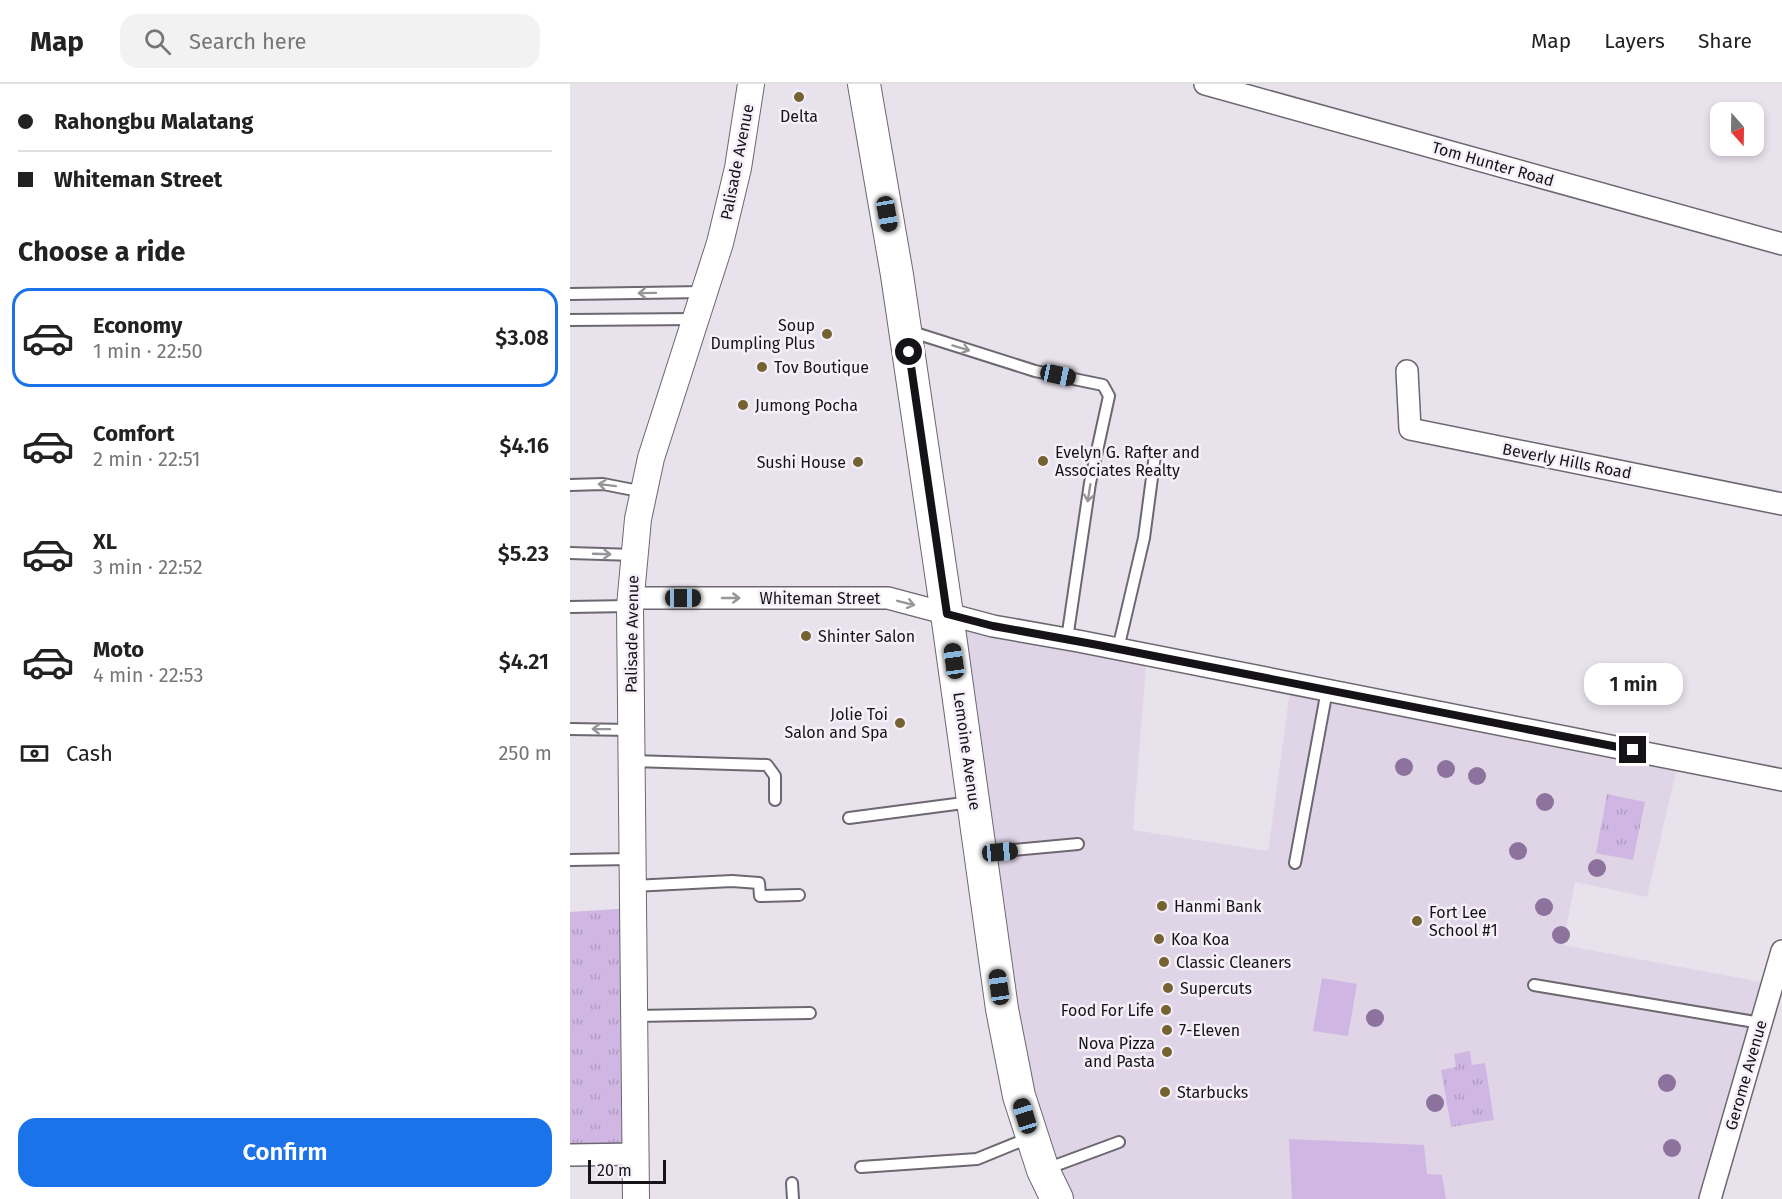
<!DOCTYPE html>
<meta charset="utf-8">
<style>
body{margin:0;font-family:"Fira Sans",sans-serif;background:#f2f2f2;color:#222;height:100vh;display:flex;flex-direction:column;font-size:22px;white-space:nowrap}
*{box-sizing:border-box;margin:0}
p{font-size:20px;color:#767676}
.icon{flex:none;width:33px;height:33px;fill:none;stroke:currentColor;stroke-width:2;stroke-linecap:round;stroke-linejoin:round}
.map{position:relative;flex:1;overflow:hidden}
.sheet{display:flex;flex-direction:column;background:#fff;width:570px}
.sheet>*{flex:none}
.hud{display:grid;align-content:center;height:132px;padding:0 18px;background:#fff}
.needle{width:39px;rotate:160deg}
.controls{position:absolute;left:1140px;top:18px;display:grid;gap:12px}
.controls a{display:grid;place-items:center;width:54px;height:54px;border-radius:12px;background:#fff;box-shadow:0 3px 9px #0003;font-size:30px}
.scale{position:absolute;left:18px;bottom:15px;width:78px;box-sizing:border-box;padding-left:6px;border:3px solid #151317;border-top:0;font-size:16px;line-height:21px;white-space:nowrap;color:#151317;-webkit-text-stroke:4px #f5effa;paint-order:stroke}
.end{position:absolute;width:27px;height:27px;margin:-14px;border:8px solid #151317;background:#fff;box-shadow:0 0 0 3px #fff}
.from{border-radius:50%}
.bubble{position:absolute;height:42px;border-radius:18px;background:#fff;box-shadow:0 3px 9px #0003;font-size:20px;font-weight:600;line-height:42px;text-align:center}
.car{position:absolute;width:18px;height:36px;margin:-18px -9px;border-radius:8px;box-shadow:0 0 4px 2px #0007;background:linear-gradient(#222 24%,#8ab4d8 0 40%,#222 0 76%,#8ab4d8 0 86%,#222 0)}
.hud b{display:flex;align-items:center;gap:21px;height:57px;font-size:22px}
.hud b+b{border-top:2px solid #e0e0e0}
.hud i{width:15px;height:15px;background:#222}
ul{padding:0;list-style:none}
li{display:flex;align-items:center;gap:18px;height:99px;margin:0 12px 9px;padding:0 6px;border:3px solid transparent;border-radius:18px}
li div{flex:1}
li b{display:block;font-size:22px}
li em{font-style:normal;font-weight:600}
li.active{border-color:#1a73e8}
li>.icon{width:54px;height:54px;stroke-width:1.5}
h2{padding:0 18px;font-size:27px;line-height:72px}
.pay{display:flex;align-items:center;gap:15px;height:66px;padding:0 18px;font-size:22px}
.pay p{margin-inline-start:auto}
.action{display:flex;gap:12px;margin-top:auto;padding:12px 18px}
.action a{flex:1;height:69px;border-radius:18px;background:#1a73e8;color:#fff;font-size:24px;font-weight:600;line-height:69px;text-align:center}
header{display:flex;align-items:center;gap:36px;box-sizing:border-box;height:84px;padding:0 30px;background:#fff;border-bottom:2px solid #e0e0e0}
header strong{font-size:28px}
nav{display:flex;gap:33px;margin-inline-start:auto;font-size:21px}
.search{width:420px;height:54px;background:#f2f2f2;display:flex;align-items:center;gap:15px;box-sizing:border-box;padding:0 21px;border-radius:18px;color:#767676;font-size:22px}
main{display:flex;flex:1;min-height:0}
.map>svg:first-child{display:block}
.built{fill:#dfd5e7}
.grass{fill:url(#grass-tufts)}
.pitch{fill:#d0b6e3}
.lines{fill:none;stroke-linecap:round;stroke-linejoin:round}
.service-casing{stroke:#6c6770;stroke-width:14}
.minor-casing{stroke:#6c6770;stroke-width:24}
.tertiary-casing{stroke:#6c6770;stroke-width:28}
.primary-casing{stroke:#6c6770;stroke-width:34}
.service{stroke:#fff;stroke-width:10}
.minor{stroke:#fff;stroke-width:21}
.tertiary{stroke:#fff;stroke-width:26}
.primary{stroke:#fff;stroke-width:32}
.tree{fill:#8c729c}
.oneway{stroke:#969597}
.route{stroke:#151317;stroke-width:8}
.poi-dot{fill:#746230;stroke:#f5effa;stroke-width:2}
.labels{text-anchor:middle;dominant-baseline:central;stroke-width:5;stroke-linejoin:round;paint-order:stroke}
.poi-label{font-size:16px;fill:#151317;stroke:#f5effa;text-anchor:start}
.street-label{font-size:16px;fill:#151317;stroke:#f5effa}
</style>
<header>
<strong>Map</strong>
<div class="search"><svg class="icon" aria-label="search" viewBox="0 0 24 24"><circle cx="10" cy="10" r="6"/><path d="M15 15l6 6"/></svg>Search here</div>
<nav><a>Map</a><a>Layers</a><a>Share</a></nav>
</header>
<main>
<section class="sheet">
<div class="hud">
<b><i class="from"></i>Rahongbu Malatang</b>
<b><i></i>Whiteman Street</b>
</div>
<h2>Choose a ride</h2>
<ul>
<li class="active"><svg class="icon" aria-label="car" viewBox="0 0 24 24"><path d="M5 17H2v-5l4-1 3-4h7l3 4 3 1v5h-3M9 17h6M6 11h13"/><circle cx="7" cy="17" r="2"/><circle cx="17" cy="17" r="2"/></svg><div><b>Economy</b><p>1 min · 22:50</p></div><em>$3.08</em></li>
<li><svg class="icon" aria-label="car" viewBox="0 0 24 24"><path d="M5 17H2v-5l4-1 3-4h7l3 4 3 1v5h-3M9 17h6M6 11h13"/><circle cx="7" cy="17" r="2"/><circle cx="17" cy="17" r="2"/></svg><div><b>Comfort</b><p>2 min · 22:51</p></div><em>$4.16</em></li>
<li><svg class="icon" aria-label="car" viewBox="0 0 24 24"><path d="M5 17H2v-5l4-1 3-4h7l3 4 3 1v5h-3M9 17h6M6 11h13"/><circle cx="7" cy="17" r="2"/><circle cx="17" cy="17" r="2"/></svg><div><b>XL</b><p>3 min · 22:52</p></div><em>$5.23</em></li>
<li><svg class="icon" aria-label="car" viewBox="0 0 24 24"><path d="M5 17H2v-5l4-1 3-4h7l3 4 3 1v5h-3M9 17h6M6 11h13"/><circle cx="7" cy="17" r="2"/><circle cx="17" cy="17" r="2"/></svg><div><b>Moto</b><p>4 min · 22:53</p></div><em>$4.21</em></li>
</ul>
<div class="pay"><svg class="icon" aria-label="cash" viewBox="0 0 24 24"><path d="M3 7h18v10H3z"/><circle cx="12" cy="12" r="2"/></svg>Cash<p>250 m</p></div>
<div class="action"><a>Confirm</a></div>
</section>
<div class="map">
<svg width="1212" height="1115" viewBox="0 0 1212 1115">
<defs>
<pattern id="grass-tufts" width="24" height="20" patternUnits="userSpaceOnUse" patternTransform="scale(1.5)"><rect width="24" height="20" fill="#d0b6e3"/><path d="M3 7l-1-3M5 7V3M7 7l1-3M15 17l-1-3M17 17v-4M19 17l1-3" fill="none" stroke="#b29cc2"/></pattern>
</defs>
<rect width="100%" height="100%" fill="#e8e2ed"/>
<path class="built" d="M377 530 577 570 563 746 698 767 721 599 1109 675 1077 813 1005 798 993 861 1202 900 1140 1115H487L473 1086Z"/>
<path class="grass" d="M1037 710 1075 718 1063 776 1026 769Z
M63 824 66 1070 0 1071V828Z
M900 967 902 981 915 979 924 1036 881 1043 871 986 886 983 884 970Z"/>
<path class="pitch" d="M752 894 787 900 778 952 743 947Z
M719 1055 854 1061 857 1090 872 1091 876 1115H722Z"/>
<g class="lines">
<defs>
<path id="service" d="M0 210 135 208
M0 236 126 235
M339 247 465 287 533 301 539 312 520 399 497 555
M0 401 33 400 74 408
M0 469 65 471
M0 523 60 522
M548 565 574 454 585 371
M0 645 61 646
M62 677 197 681 205 692V716
M279 734 401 718
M412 769 508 760
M0 776 62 775
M725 779 757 606
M63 802 162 797 189 799 190 812 229 811
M964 901 1191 939
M65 932 240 929
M291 1083 407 1075 461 1053
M476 1085 549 1058
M222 1099 223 1115"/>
<path id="minor" d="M635 0 1212 160
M837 287 840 345 1212 420
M61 514H318L423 542 508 557 1212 696
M0 1071 66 1070
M1140 1115 1212 867"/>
<path id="tertiary" d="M66 1115 60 522 68 435 81 374 150 159 168 84 181 0"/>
<path id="primary" d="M294 0 327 191 377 530 432 925 449 1012 473 1086 487 1115"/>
</defs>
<use href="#service" class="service-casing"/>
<use href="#minor" class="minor-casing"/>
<use href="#tertiary" class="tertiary-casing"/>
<use href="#primary" class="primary-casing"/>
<use href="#service" class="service"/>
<use href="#minor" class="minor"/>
<use href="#tertiary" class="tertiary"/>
<use href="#primary" class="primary"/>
</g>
<g class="tree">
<circle cx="834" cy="683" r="9"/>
<circle cx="876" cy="685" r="9"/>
<circle cx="907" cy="692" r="9"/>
<circle cx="975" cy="718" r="9"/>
<circle cx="948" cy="767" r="9"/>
<circle cx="1027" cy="784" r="9"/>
<circle cx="974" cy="823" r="9"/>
<circle cx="991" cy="851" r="9"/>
<circle cx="805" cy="934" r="9"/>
<circle cx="1097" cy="999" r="9"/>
<circle cx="865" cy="1019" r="9"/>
<circle cx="1102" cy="1064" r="9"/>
</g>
<defs><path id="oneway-shaft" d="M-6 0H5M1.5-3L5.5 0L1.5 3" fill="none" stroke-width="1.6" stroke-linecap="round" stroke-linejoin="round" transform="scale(1.5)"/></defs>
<g class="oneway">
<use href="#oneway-shaft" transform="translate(77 209) rotate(179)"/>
<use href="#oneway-shaft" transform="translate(391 264) rotate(17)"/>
<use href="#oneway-shaft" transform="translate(37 401) rotate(-173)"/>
<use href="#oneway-shaft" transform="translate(519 409) rotate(99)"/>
<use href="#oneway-shaft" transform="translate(32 470) rotate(2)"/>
<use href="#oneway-shaft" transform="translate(161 514)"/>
<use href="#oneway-shaft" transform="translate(336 519) rotate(14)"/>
<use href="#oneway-shaft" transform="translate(31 645) rotate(-179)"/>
</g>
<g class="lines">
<path class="route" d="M339 268 377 530 423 542 528 561 1063 666"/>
</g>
<g class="poi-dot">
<circle cx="229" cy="13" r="6"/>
<circle cx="257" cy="250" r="6"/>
<circle cx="192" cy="283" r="6"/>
<circle cx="173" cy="321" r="6"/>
<circle cx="473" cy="377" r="6"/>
<circle cx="288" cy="378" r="6"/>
<circle cx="236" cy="552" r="6"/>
<circle cx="330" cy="639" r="6"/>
<circle cx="592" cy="822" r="6"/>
<circle cx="847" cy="837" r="6"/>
<circle cx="589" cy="855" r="6"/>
<circle cx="594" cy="878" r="6"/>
<circle cx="598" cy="904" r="6"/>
<circle cx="596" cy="926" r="6"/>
<circle cx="597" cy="946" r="6"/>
<circle cx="597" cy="968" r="6"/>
<circle cx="595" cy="1008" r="6"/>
</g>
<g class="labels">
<g class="poi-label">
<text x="229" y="32" text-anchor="middle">Delta</text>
<text x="245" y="241" text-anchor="end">Soup<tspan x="245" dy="18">Dumpling Plus</tspan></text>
<text x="204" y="283">Tov Boutique</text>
<text x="185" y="321">Jumong Pocha</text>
<text x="485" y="368">Evelyn G. Rafter and<tspan x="485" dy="18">Associates Realty</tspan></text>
<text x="276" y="378" text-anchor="end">Sushi House</text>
<text x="248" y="552">Shinter Salon</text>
<text x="318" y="630" text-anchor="end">Jolie Toi<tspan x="318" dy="18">Salon and Spa</tspan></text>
<text x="604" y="822">Hanmi Bank</text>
<text x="859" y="828">Fort Lee<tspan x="859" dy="18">School #1</tspan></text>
<text x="601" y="855">Koa Koa</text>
<text x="606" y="878">Classic Cleaners</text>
<text x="610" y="904">Supercuts</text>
<text x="584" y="926" text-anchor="end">Food For Life</text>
<text x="609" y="946">7-Eleven</text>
<text x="585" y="959" text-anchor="end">Nova Pizza<tspan x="585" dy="18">and Pasta</tspan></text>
<text x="607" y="1008">Starbucks</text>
</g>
<g class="street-label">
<text transform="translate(167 78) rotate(-79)">Palisade Avenue</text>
<text transform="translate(923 80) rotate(16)">Tom Hunter Road</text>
<text transform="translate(997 377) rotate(11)">Beverly Hills Road</text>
<text x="250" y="514">Whiteman Street</text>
<text transform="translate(62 550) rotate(-89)">Palisade Avenue</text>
<text transform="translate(397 667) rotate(82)">Lemoine Avenue</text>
<text transform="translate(1176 991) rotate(-74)">Gerome Avenue</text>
</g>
</g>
</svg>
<div class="controls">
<a><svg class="needle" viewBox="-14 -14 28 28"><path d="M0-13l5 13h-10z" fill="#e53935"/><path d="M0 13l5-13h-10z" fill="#767676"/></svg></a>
</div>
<div class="scale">20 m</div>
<i class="end from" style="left:339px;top:268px"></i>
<i class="end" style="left:1063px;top:666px"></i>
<div class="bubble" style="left:1014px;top:579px;width:99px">1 min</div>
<i class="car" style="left:317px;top:130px;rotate:170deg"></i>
<i class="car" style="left:488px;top:291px;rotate:102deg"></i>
<i class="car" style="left:113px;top:514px;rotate:90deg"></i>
<i class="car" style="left:384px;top:577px;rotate:352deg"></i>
<i class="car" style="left:430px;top:768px;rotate:85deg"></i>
<i class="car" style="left:429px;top:903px;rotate:352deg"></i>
<i class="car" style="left:455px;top:1032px;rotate:343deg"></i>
</div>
</main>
